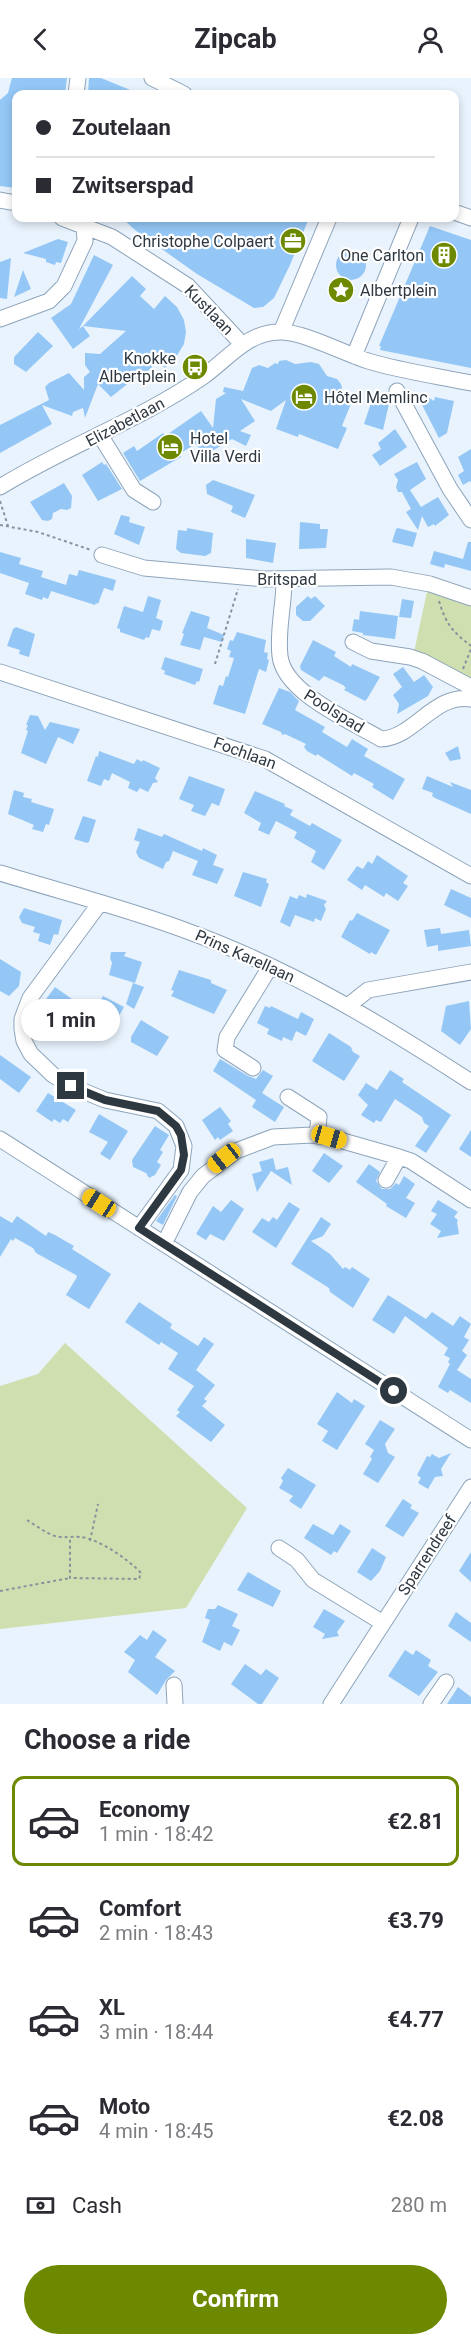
<!DOCTYPE html>
<meta charset="utf-8">
<style>
body{margin:0;font-family:Roboto,sans-serif;background:#f2f2f3;color:#2b2b33;height:100vh;display:flex;flex-direction:column;font-size:22px;white-space:nowrap}
*{box-sizing:border-box;margin:0}
p{font-size:20px;color:#7c7c81}
.icon{flex:none;width:33px;height:33px;fill:none;stroke:currentColor;stroke-width:2;stroke-linecap:round;stroke-linejoin:round}
.map{position:relative;height:1626px;overflow:hidden}
.panel{display:flex;flex-direction:column;background:#fff;flex:1}
.panel>*{flex:none}
.hud{position:absolute;left:12px;top:12px;width:447px;height:132px;border-radius:12px;box-shadow:0 3px 9px #0003;display:grid;align-content:center;height:132px;padding:0 24px;background:#fff}
.end{position:absolute;width:27px;height:27px;margin:-14px;border:8px solid #2e3841;background:#fff;box-shadow:0 0 0 3px #fff}
.from{border-radius:50%}
.bubble{position:absolute;height:42px;border-radius:21px;background:#fff;box-shadow:0 3px 9px #0003;font-size:20px;font-weight:700;line-height:42px;text-align:center}
.car{position:absolute;width:18px;height:36px;margin:-18px -9px;border-radius:8px;box-shadow:0 0 4px 2px #0007;background:linear-gradient(#f5c518 24%,#345 0 40%,#f5c518 0 76%,#345 0 86%,#f5c518 0)}
.hud b{display:flex;align-items:center;gap:21px;height:57px;font-size:22px}
.hud b+b{border-top:2px solid #e1e1e2}
.hud i{width:15px;height:15px;background:#2b2b33}
ul{padding:0;list-style:none}
li{display:flex;align-items:center;gap:18px;height:90px;margin:0 12px 9px;padding:0 12px;border:3px solid transparent;border-radius:12px}
li div{flex:1}
li b{display:block;font-size:22px}
li em{font-style:normal;font-weight:700}
li.on{border-color:#6c8900}
li>.icon{width:54px;height:54px;stroke-width:1.5}
h2{padding:0 24px;font-size:27px;line-height:72px}
.pay{display:flex;align-items:center;gap:15px;height:66px;padding:0 24px;font-size:22px}
.pay p{margin-inline-start:auto}
.button{display:flex;gap:12px;margin-top:auto;padding:12px 24px}
.button a{flex:1;height:69px;border-radius:36px;background:#6c8900;color:#fff;font-size:24px;font-weight:700;line-height:69px;text-align:center}
header{display:flex;justify-content:space-between;align-items:center;height:78px;padding:0 24px;background:#fff;font-size:27px;font-weight:700}
.map>svg:first-child{display:block}
.green{fill:#cfdfaf}
.building{fill:#94c7f6}
.lines{fill:none;stroke-linecap:round;stroke-linejoin:round}
.minor-casing{stroke:#8da4bb;stroke-width:17}
.path{stroke:#89939d;stroke-width:2;stroke-dasharray:3 3;stroke-linecap:butt}
.minor{stroke:#fff;stroke-width:15}
.route{stroke:#2e3841;stroke-width:8}
.labels{text-anchor:middle;dominant-baseline:central;stroke-width:4.5;stroke-linejoin:round;paint-order:stroke}
.poi-label{font-size:16px;fill:#2e3841;stroke:#fff;text-anchor:end}
.street-label{font-size:16px;fill:#2e3841;stroke:#fff}
</style>
<header><svg class="icon" aria-label="back" viewBox="0 0 24 24"><path d="M15 5l-7 7 7 7"/></svg>Zipcab<svg class="icon" aria-label="person" viewBox="0 0 24 24"><circle cx="12" cy="8" r="4"/><path d="M4 21q1-7 8-7t8 7"/></svg></header>
<div class="map">
<svg width="471" height="1626" viewBox="0 0 471 1626">
<rect width="100%" height="100%" fill="#e9f3fd"/>
<path class="green" d="M428 509 471 526V603L414 574Z
M65 1265 247 1430 186 1530 0 1551V1308L38 1296Z"/>
<path class="building" d="M12 0H67L65 16H16V110L0 108V22L8 15Z
M89 0H101L140 16H88Z
M122 140H309L290 187 274 220 263 229 254 230 197 196 135 152Z
M430 148 471 162V290L380 272 381 268H379Z
M58 161 68 164 61 185 56 184 55 187 46 184V181L23 175Z
M336 187a15 15 0 1 1 30 0a15 15 0 1 1-30 0Z
M94 177 113 187 79 251 83 248 90 258 73 271 51 240 71 226Z
M11 180 7 221 0 220V184Z
M23 192 31 211 14 219Z
M132 198 146 211 140 218 154 231 165 218 177 229 184 242 186 254 184 266 176 279 165 290 158 283 138 303 135 300 111 319 98 306 85 340 83 330 73 334 72 338 42 327 52 346 0 375V347L49 322 45 309 49 305 69 295 84 312V299L90 294 85 287V275L100 276 126 253 83 248Z
M38 254 53 268 26 294 14 286V279Z
M286 282 295 286 311 284 319 286 327 298 337 301 341 306 342 310 339 318 352 323 342 348 347 350 338 371 299 356 298 359 276 351 286 322 271 333 241 321 255 343 240 353 251 357 246 368 232 361 204 378 196 366 179 376 181 379 140 403 123 375 134 368 137 373 163 355 165 358 201 333 213 350 216 321 226 315 223 314 224 309 243 313 252 290 259 287 268 290 275 285 278 286 279 283Z
M426 318 434 323 435 319 454 323 447 355 439 360 421 325Z
M373 319 388 324 389 326 383 352 364 346Z
M395 351 407 369 380 388 372 377 381 371 378 365Z
M471 371V405L470 403 463 407 458 397 464 393 458 379Z
M102 384 104 387 106 386 122 411 98 423 82 397Z
M417 384 426 401 410 412 421 429 438 419 449 437 435 448 434 446 428 449 422 438 418 452 406 434 411 431 402 414H398L396 409 398 402 394 396Z
M213 402 255 417 245 440 231 434 233 428 207 416 206 407Z
M64 405 72 418 71 430 67 432 61 431 53 435 52 441 48 443 42 442 30 424Z
M121 437 130 439 129 444 145 449 139 467 114 456Z
M300 444 320 446V451H328L326 470 299 471Z
M187 450 213 455 211 475 205 478 181 475 176 471 178 452 187 453Z
M398 450 417 455 413 469 392 464 396 451Z
M246 461 276 465 273 485 246 480Z
M468 464H471V493L445 486 444 490 430 486 434 473 463 481Z
M0 474 21 480 19 486 43 493 41 499 66 507 69 496 77 498 79 492 116 502 113 513 104 510 98 526 96 525 95 527 51 513 48 521 43 519 42 522 25 516 29 505 0 495Z
M148 518 161 522 156 540 163 543 160 553 152 551 149 560 146 559 144 562 120 554V551L117 550 124 528 143 534Z
M308 518 311 521 315 518 325 528 310 543H303L296 537V529Z
M402 521 414 523 411 540 399 539Z
M191 533 210 539 207 550 224 557 222 564 204 559 200 572 180 567 184 556 182 555Z
M360 533 398 538 395 561 363 557V555L352 553 354 541 359 542Z
M16 549 35 556 29 579 19 576 20 572 7 568 13 551Z
M237 554 266 562 264 574 268 575 267 581 269 582 266 594 259 591 245 636 213 626 219 607 223 608 226 598 228 599 234 580 229 579 231 573 227 571 230 562 233 563Z
M313 562 336 574 334 578 351 589 352 586 380 599 367 621 365 623 344 612 346 610 343 607 324 598 319 603 301 592 300 588Z
M165 579 203 591 199 604 197 603 195 607 164 596 165 593 161 591Z
M403 589 414 604 424 597 433 609 428 618 397 636 399 626 393 617 402 609 393 596Z
M279 610 290 614 299 623 295 632 325 649 322 654 347 669 352 661 368 671 364 678 405 701 393 722 372 709 374 706 354 695 352 698 317 676 316 678 307 673 304 669 306 666 285 656 282 657 281 654 262 646Z
M30 637 38 638 45 652 50 644 80 651 73 666 58 659 46 686 21 675 28 653 26 652 28 647H26Z
M458 668 461 681 450 683 445 675Z
M99 673 134 686 137 681 142 684 143 682 160 690 155 700 158 704 153 705 148 714 140 710 137 714 128 710 130 704 112 695 109 703 104 701 101 708 87 703 96 678 98 679Z
M189 698 225 711 219 728 212 725 205 738 191 733 194 727 179 721Z
M427 698 453 709 450 704 471 712V736L435 720 432 718 433 715 422 711Z
M14 712 24 715 23 719 32 721 31 724 54 731 49 747 46 746 43 754 32 751 34 747 8 736Z
M255 713 285 726 284 728 293 732 290 737 310 748 312 745 342 762 324 792 311 784 316 773 294 760 297 754 276 743 269 757 258 752 261 745 244 735Z
M83 738 96 742 89 764 87 765 74 761Z
M138 750 162 759 164 756 202 773 203 770 217 777 213 787 224 791 217 806 192 797 198 783 173 773 169 783 166 784 163 791 139 780 136 774 140 764 134 762Z
M377 777 408 798 403 805 408 808 398 823 386 815 384 819 365 807 362 812 347 802 357 788 363 791 368 783 372 786Z
M243 794 267 801 266 804 269 806 261 829 234 818Z
M451 811 471 820V840L444 827Z
M307 816 327 823 324 827 326 831 321 843 315 840 314 844 295 837 290 849 280 844 290 818 297 821 299 817 306 820Z
M24 830 62 842 58 857 54 856 50 867 38 863 40 856 33 854 35 849 22 845 19 839Z
M357 835 390 852 376 877 371 874 370 876 341 859 350 842 352 843Z
M440 850 441 856 469 852 471 868 438 873V867L427 869 424 852Z
M111 874H126L124 878 142 884 135 905 109 897 112 885 110 880Z
M0 881 21 894 19 908 9 918 0 913Z
M179 892 211 902V905L227 912 214 936 171 918 174 913 171 912Z
M133 905 144 909 134 931 126 926Z
M55 909 93 936 103 918 124 929 109 956 88 946 83 955 65 946 56 951 45 944 48 940 38 932Z
M469 923 471 951 460 967 441 953 446 928Z
M265 928 270 930 271 928 298 941 301 934 314 941 306 958 296 953 292 963 283 959 282 963 267 956 269 951 257 945Z
M141 942 169 959 157 978 131 964V959Z
M329 955 351 969 353 974 360 978 344 1003 312 983Z
M0 977 31 999 19 1015 0 1001Z
M220 981 248 998 256 1001 263 992 273 998 262 1015 284 1029 275 1044 252 1029 256 1022 213 993Z
M390 992 404 1001 402 1004 451 1037 426 1075 415 1068 429 1048 424 1045 422 1039 395 1021 381 1044 376 1042 374 1045 361 1037 368 1027 358 1017 366 1005 377 1012Z
M48 1015 76 1032 68 1044 63 1041 60 1045 54 1041 52 1044 36 1033Z
M220 1029 231 1043 228 1046 233 1053 220 1062 218 1059 215 1062 202 1042Z
M99 1036 128 1053 110 1082 100 1076 108 1064 89 1054Z
M155 1048 169 1057 160 1072 163 1074 157 1084 161 1087 155 1097 149 1100 146 1095 133 1089 132 1082Z
M471 1052V1079L459 1071Z
M324 1075 343 1088 329 1105 312 1093Z
M273 1080 276 1092 288 1089 292 1107 271 1093 257 1114 252 1096 262 1093 259 1084Z
M369 1086 380 1094 376 1103 382 1111H390L396 1105 399 1107 404 1098 415 1106 406 1120 415 1125 406 1140 386 1128 387 1126 356 1104Z
M175 1117 177 1118 163 1147 156 1143Z
M231 1122 244 1131 224 1163 210 1156 206 1162 196 1156 213 1128 221 1134Z
M438 1122 458 1134 454 1139 458 1142 457 1144 459 1156 437 1160 441 1153 430 1146 437 1136 431 1133Z
M289 1124 300 1131 276 1170 252 1154 262 1140 269 1144 273 1139 277 1142Z
M0 1138 12 1145 17 1138 46 1158 48 1154 55 1157 74 1168 72 1171 111 1196 89 1231 66 1217 77 1199 76 1197 36 1175 33 1170 15 1160 13 1163 11 1161 0 1179Z
M321 1139 331 1146 323 1158 311 1163 330 1176 343 1191 345 1189 350 1192 352 1189 370 1201 353 1230 330 1214 329 1210 291 1186Z
M388 1217 426 1241 432 1234 453 1248 460 1238 471 1246 464 1259 469 1262 462 1273 467 1277 457 1292 471 1301V1325L450 1312 448 1315 438 1309 450 1286 448 1284 450 1280 444 1277 448 1270 405 1238 394 1256 372 1242Z
M139 1224 172 1246 170 1250 198 1268 204 1259 214 1266 196 1292 215 1307 204 1321 207 1323 202 1328 225 1347 211 1364 176 1338 180 1334 177 1332 194 1308 168 1291 178 1275 161 1264 159 1267 125 1244Z
M337 1314 352 1325 354 1321 365 1328 337 1372 322 1363 328 1353 317 1346Z
M380 1342 395 1351 385 1366 388 1375 395 1379 378 1405 363 1396 372 1381 370 1379 374 1372 365 1366Z
M451 1375 441 1391 443 1398 435 1399 428 1411 418 1405 421 1400 417 1397 427 1378 430 1379 432 1376 439 1380Z
M288 1390 316 1407 301 1431 289 1423 293 1418 279 1410 283 1403 281 1400Z
M403 1421 412 1427 410 1430 419 1435 403 1459 385 1448Z
M313 1446 333 1457 340 1446 351 1453 337 1475 334 1473 331 1477 304 1460Z
M372 1470 386 1479 380 1493 371 1503 357 1494Z
M471 1474V1504L459 1493Z
M248 1494 281 1513 273 1529 237 1512Z
M218 1527 238 1536 232 1548 240 1552 232 1568 224 1564 220 1573 202 1564 210 1542 205 1540 208 1531H215Z
M324 1531 345 1543 337 1554 339 1558 322 1561 325 1556 313 1549Z
M456 1534 471 1545V1564L448 1548Z
M153 1552 167 1562 155 1579 175 1593 166 1602 157 1617 128 1594 135 1582 124 1574 140 1557 147 1562Z
M405 1572 413 1577 416 1572 431 1582 428 1588 438 1594 419 1618 388 1598Z
M245 1586 261 1597 266 1591 279 1600 262 1626H258L231 1606Z
M458 1609 471 1619V1626H447Z"/>
<g class="lines">
<defs>
<path id="minor" d="M152 0 184 16
M76 16 78 0
M0 122 16 125
M454 134 471 140
M62 140 112 159 188 208 241 265
M0 241 49 223 64 208 85 163 84 147 86 140
M281 254 329 140
M354 278 411 140
M397 313 450 411 471 442
M100 357 134 412 153 424
M0 409C66 368 139 343 204 298 229 280 248 253 282 254 306 255 343 275 368 283 401 293 437 298 471 305
M102 477 144 490 264 501 391 499 430 506 471 520
M284 503C284 528 277 552 280 578 284 615 351 643 381 661 414 660 434 615 471 621
M353 564 371 573 410 579 422 583 471 609
M0 594 265 681 471 798
M0 795C62 814 126 830 187 853 289 890 380 945 471 1004
M100 825 30 920 22 941V951L24 963 31 976 53 997 71 1008 105 1022 158 1033 176 1048 184 1068 181 1092 139 1150
M349 927 368 912 471 894
M253 990 225 972 227 959 270 889
M288 1019 319 1039 317 1058
M0 1061 471 1362
M386 1102 399 1079
M164 1166 190 1114 203 1098 236 1073 273 1059 312 1057 329 1059 399 1079 411 1083 471 1122
M279 1470 297 1482 313 1502 383 1545
M174 1607 175 1626
M331 1626 471 1409
M431 1626 446 1604"/>
</defs>
<use href="#minor" class="minor-casing"/>
<path class="path" d="M0 423 8 448
M0 447 38 454 91 472
M439 523C446 546 452 553 471 568
M215 586 238 511
M463 591 471 571
M27 1442C35 1447 43 1453 52 1457 62 1461 70 1458 80 1459 98 1460 129 1482 141 1495L139 1501 70 1500V1460
M90 1463 98 1426
M0 1513 70 1500"/>
<use href="#minor" class="minor"/>
</g>
<g class="lines">
<path class="route" d="M71 1008 105 1022 158 1033 176 1048 181 1057 184 1077 181 1092 139 1150 394 1313"/>
</g>
<defs>
<symbol id="office-disc" viewBox="-11 -11 22 22"><circle r="9.5" fill="#6c8900" stroke="#fff"/><path d="M-6-3h4V-5.5h4V-3h4V5H-6ZM-1-4.5V-3h2v-1.5ZM-6 0V1H6V0Z" fill="#fff"/></symbol>
<symbol id="building-disc" viewBox="-11 -11 22 22"><circle r="9.5" fill="#6c8900" stroke="#fff"/><path d="M-4-6H4V6H1V3H-1V6H-4ZM-2.5-4.3h1.7v1.8h-1.7ZM.8-4.3h1.7v1.8H.8ZM-2.5-1h1.7V.8h-1.7ZM.8-1h1.7V.8H.8Z" fill="#fff"/></symbol>
<symbol id="sight-disc" viewBox="-11 -11 22 22"><circle r="9.5" fill="#6c8900" stroke="#fff"/><path d="M0-6L1.8-2.2L6-1.7L2.9 1.2L3.7 5.4L0 3.3L-3.7 5.4L-2.9 1.2L-6-1.7L-1.8-2.2Z" fill="#fff"/></symbol>
<symbol id="bus-disc" viewBox="-11 -11 22 22"><circle r="9.5" fill="#6c8900" stroke="#fff"/><path d="M-5-6H5V4H4V6H2V4H-2V6H-4V4H-5ZM-3.5-4V0h7V-4ZM-3.5 1.2v1.5H-2V1.2ZM2 1.2v1.5H3.5V1.2Z" fill="#fff"/></symbol>
<symbol id="hotel-disc" viewBox="-11 -11 22 22"><circle r="9.5" fill="#6c8900" stroke="#fff"/><path d="M-6-4.5h1.5V1H6V5H4.5V3h-9V5H-6ZM-4 0a1.8 1.8 0 1 1 3.6 0ZM.5 0V-2.5h3Q6-2.5 6 0Z" fill="#fff"/></symbol>
</defs>
<g fill-rule="evenodd">
<use href="#office-disc" x="278" y="148" width="30" height="30"/>
<use href="#building-disc" x="429" y="162" width="30" height="30"/>
<use href="#sight-disc" x="326" y="197" width="30" height="30"/>
<use href="#bus-disc" x="180" y="274" width="30" height="30"/>
<use href="#hotel-disc" x="289" y="304" width="30" height="30"/>
<use href="#hotel-disc" x="155" y="354" width="30" height="30"/>
</g>
<g class="labels">
<g class="poi-label">
<text x="274" y="163">Christophe Colpaert</text>
<text x="424" y="177">One Carlton</text>
<text x="360" y="212" text-anchor="start">Albertplein</text>
<text x="176" y="280">Knokke<tspan x="176" dy="18">Albertplein</tspan></text>
<text x="324" y="319" text-anchor="start">Hôtel Memlinc</text>
<text x="190" y="360" text-anchor="start">Hotel<tspan x="190" dy="18">Villa Verdi</tspan></text>
</g>
<g class="street-label">
<text transform="translate(209 232) rotate(46)">Kustlaan</text>
<text transform="translate(125 344) rotate(-28)">Elizabetlaan</text>
<text x="287" y="501">Britspad</text>
<text transform="translate(334 633) rotate(32)">Poolspad</text>
<text transform="translate(245 675) rotate(20)">Fochlaan</text>
<text transform="translate(245 878) rotate(24)">Prins Karellaan</text>
<text transform="translate(427 1477) rotate(-57)">Sparrendreef</text>
</g>
</g>
</svg>
<i class="end from" style="left:394px;top:1313px"></i>
<i class="end" style="left:71px;top:1008px"></i>
<div class="bubble" style="left:21px;top:921px;width:99px">1 min</div>
<i class="car" style="left:329px;top:1059px;rotate:106deg"></i>
<i class="car" style="left:224px;top:1080px;rotate:232deg"></i>
<i class="car" style="left:99px;top:1125px;rotate:302deg"></i>
<div class="hud">
<b><i class="from"></i>Zoutelaan</b>
<b><i></i>Zwitserspad</b>
</div>
</div>
<section class="panel">
<h2>Choose a ride</h2>
<ul>
<li class="on"><svg class="icon" aria-label="car" viewBox="0 0 24 24"><path d="M5 17H2v-5l4-1 3-4h7l3 4 3 1v5h-3M9 17h6M6 11h13"/><circle cx="7" cy="17" r="2"/><circle cx="17" cy="17" r="2"/></svg><div><b>Economy</b><p>1 min · 18:42</p></div><em>€2.81</em></li>
<li><svg class="icon" aria-label="car" viewBox="0 0 24 24"><path d="M5 17H2v-5l4-1 3-4h7l3 4 3 1v5h-3M9 17h6M6 11h13"/><circle cx="7" cy="17" r="2"/><circle cx="17" cy="17" r="2"/></svg><div><b>Comfort</b><p>2 min · 18:43</p></div><em>€3.79</em></li>
<li><svg class="icon" aria-label="car" viewBox="0 0 24 24"><path d="M5 17H2v-5l4-1 3-4h7l3 4 3 1v5h-3M9 17h6M6 11h13"/><circle cx="7" cy="17" r="2"/><circle cx="17" cy="17" r="2"/></svg><div><b>XL</b><p>3 min · 18:44</p></div><em>€4.77</em></li>
<li><svg class="icon" aria-label="car" viewBox="0 0 24 24"><path d="M5 17H2v-5l4-1 3-4h7l3 4 3 1v5h-3M9 17h6M6 11h13"/><circle cx="7" cy="17" r="2"/><circle cx="17" cy="17" r="2"/></svg><div><b>Moto</b><p>4 min · 18:45</p></div><em>€2.08</em></li>
</ul>
<div class="pay"><svg class="icon" aria-label="cash" viewBox="0 0 24 24"><path d="M3 7h18v10H3z"/><circle cx="12" cy="12" r="2"/></svg>Cash<p>280 m</p></div>
<div class="button"><a>Confirm</a></div>
</section>
